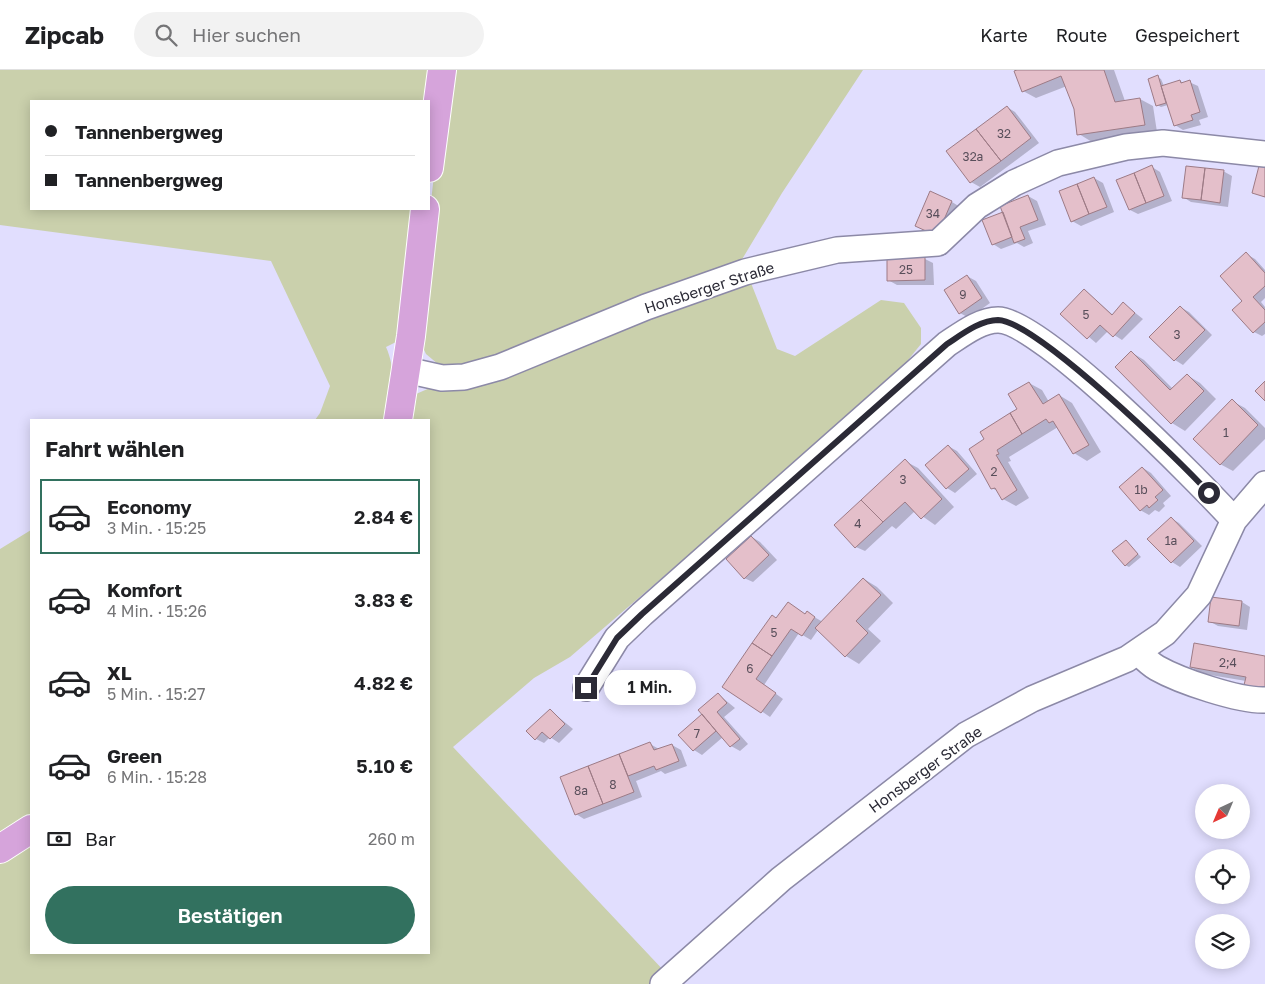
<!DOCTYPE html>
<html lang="de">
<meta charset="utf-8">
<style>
body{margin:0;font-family:"Golos Text",sans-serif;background:#f2f2f2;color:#202124;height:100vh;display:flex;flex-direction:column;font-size:19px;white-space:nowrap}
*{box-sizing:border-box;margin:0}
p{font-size:16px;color:#757577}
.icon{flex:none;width:28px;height:28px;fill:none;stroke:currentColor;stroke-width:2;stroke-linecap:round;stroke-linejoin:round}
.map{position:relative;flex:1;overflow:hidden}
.sheet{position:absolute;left:30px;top:349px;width:400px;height:535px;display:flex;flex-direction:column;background:#fff;border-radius:0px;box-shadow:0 2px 12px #0003}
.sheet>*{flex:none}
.top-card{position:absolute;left:30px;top:30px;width:400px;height:110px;border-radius:0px;box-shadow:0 2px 12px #0003;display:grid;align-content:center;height:110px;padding:0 15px;background:#fff}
.needle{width:32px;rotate:224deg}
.tools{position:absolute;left:1195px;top:714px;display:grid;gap:10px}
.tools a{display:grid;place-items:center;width:55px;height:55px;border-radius:50%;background:#fff;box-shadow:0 2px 12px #0003;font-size:25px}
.end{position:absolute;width:22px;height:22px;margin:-11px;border:6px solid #2b2a36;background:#fff;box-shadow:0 0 0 2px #fff}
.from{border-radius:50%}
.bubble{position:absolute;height:35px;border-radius:18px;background:#fff;box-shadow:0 2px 12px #0003;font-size:16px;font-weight:600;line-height:35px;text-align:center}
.top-card b{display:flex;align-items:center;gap:18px;height:48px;font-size:19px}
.top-card b+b{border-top:1px solid #e0e0e0}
.top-card i{width:12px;height:12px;background:#202124}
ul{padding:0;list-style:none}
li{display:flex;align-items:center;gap:15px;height:75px;margin:0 10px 8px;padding:0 5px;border:2px solid transparent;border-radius:0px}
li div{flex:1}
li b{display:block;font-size:19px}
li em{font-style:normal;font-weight:600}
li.on{border-color:#32715f}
li>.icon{width:45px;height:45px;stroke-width:1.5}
h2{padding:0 15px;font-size:22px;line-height:60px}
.pay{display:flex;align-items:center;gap:12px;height:55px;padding:0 15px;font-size:19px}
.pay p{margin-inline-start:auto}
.cta{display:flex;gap:10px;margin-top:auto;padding:10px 15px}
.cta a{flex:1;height:58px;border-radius:30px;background:#32715f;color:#fff;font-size:20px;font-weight:600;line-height:58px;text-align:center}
header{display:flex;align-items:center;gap:30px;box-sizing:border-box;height:70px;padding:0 25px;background:#fff;border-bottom:1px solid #e0e0e0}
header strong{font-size:24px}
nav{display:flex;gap:28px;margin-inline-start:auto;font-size:18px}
.search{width:350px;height:45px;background:#f2f2f2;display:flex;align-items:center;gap:12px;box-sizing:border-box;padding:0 18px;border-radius:28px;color:#757577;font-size:19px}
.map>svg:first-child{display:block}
.green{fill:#cad0ac}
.shadow{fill:#0003}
.building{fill:#e4bfca;stroke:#9d7b86}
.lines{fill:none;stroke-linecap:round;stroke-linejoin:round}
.minor-casing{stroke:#8c89a7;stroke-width:28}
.major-casing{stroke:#fff;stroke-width:30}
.minor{stroke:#fff;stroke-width:25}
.major{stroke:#d6a4db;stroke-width:28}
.route{stroke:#2b2a36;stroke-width:6}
.labels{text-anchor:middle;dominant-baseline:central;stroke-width:4;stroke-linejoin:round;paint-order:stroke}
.number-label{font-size:12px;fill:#594f5b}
.street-label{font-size:15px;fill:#2b2a36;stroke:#fff}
</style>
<header>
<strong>Zipcab</strong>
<div class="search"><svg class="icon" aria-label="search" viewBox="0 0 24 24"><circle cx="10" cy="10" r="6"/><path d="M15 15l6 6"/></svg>Hier suchen</div>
<nav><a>Karte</a><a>Route</a><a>Gespeichert</a></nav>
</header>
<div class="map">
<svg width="1265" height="914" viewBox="0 0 1265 914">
<rect width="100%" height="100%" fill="#e1defe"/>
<path class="green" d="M0 0H442L429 31H31V139H419L396 272 386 277C397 302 392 323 387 350H315L320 343 330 316 271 191 0 155Z
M446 0H863L782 123 738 196 508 288 445 300 426 284 416 263Z
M749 208 777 279 795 286 881 230 904 233 921 258V274L892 310 570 587 534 608 453 677 666 903 653 914H0V782L31 762V882H429V350H401L404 332 416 324 439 314Z
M31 460V753L0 772V479Z"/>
<path class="shadow" d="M1020 0H1114L1125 31 1140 29 1153 36 1157 62 1092 72 1079 64 1076 39 1067 16 1036 28 1023 21Z
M1157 7 1161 9 1164 16 1180 11 1184 13 1189 12 1198 16 1208 47 1199 50 1201 55 1183 60 1175 55 1168 35 1161 37 1157 35Z
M1007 37 1015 42 1039 73 980 117 971 112 948 81Z
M1152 97 1160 102 1172 131 1138 144 1130 140Z
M1223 101 1232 106 1228 137 1191 132 1183 127Z
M1094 108 1103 113 1114 142 1081 156 1072 151Z
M1028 126 1037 131 1046 155 1028 161 1033 173 1024 177 1017 173 1001 179 993 174Z
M952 132 960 137 946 170 916 156Z
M1246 184 1255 189 1265 200V228L1261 232 1265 237V264L1262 266 1254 262 1244 231Z
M925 189 933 193 934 215H897L888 210Z
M967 206 976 211 990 233 969 248 960 243 945 220Z
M1085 220 1113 245 1124 234 1143 249 1122 270 1108 261 1096 273 1062 244Z
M1180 237 1189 242 1212 265 1183 295 1175 290Z
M1131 282 1144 290 1173 319 1187 305 1200 313 1216 329 1185 361 1172 353Z
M1029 313 1042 320 1049 332 1059 325 1072 333 1101 382 1087 391 1074 383 1058 357 1009 387 1011 391 1008 392 1029 428 1016 436 1003 429 999 422 992 418 986 370 1019 339Z
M1232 331 1245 338 1265 358V369L1233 401 1220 394Z
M948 376 957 381 977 404 955 423 947 418Z
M905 391 918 398 954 437 935 455 915 441 896 459 892 456 865 481 856 477Z
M1143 398 1151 403 1171 426 1163 433 1165 436 1159 442 1155 440 1149 445 1140 440Z
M1171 448 1179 453 1202 476 1180 497 1172 492Z
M752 467 760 472 777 490 753 512 744 508Z
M1126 471 1141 487 1129 497 1125 495Z
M864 509 877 517 893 533 868 559 881 571 859 594 846 586 818 560 811 570 799 563 764 615 783 629 770 647 724 616 777 550 806 545 807 543 823 552Z
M1242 532 1250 537 1247 560 1218 556 1209 551Z
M1265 587 1258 622 1245 615 1246 611 1204 604 1191 597Z
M718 624 735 638 724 647 748 674 740 681 731 676 723 667 702 685 694 680 680 665 703 644Z
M550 640 573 659 559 673 550 667 544 673 536 669Z
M650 674 659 679 672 675 681 680 687 696 665 704 661 701 636 711 642 727 584 749 576 744 562 708Z"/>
<path class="building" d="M1017 0H1104L1115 32 1140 28 1145 55 1077 65 1074 39 1061 6 1022 22 1014 1Z
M1158 5 1166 33 1156 36 1148 9Z
M1180 10 1181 13 1190 10 1200 42 1191 45 1193 50 1174 56 1161 16Z
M1007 36 1031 68 1001 91 976 59Z
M976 59 1001 91 970 113 946 81Z
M1260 92 1265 93V127L1252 123Z
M1152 95 1164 126 1146 133 1134 103Z
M1186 96 1205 98 1201 130 1182 128Z
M1205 98 1224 100 1220 133 1201 130Z
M1134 103 1146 133 1129 140 1116 110Z
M1094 107 1107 137 1089 144 1077 114Z
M1077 114 1089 144 1071 152 1059 121Z
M930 121 952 131 937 166 915 156Z
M1028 125 1038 150 1020 157 1025 169 1014 173 1000 136Z
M1003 142 1012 167 992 175 982 150Z
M1246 182 1265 203V216L1253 227 1265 240V252L1253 263 1232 240 1242 231 1220 206Z
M925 187V210L887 211V188Z
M967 205 982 228 959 244 944 220Z
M1084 219 1112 245 1123 232 1135 243 1113 267 1100 255 1087 269 1060 244Z
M1180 236 1205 260 1174 291 1149 267Z
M1131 281 1170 320 1187 304 1204 321 1171 354 1115 297Z
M1265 311V331L1255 321Z
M1029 312 1043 334 1059 324 1089 375 1073 384 1053 351 1049 353 1046 349 1022 364 1010 343 1017 339 1008 324Z
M1232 329 1258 355 1220 395 1193 369Z
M1010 343 1022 364 997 380 999 384 996 385 1017 420 1002 430 995 418 991 419 969 379 984 369 980 362Z
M948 375 969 399 946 419 925 395Z
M905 389 942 429 921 449 905 432 883 452 861 430Z
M1142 397 1163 420 1155 427 1158 430 1149 438 1147 435 1140 441 1119 417Z
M861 430 883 452 855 478 834 455Z
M1171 447 1194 471 1171 493 1147 469Z
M751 466 769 485 744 509 726 489Z
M1126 470 1138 484 1125 496 1112 481Z
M863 508 881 525 856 551 868 563 845 587 815 558Z
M1211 527 1242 531 1239 556 1208 552Z
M788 532 805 544 807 541 815 547 802 566 791 559 772 586 752 573 772 545 776 548Z
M752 573 772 586 756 609 776 623 761 643 722 617Z
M1194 573 1265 586V619L1244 615 1246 607 1190 597Z
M718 623 727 633 717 642 740 669 730 677 698 640Z
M550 639 565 654 550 669 542 662 535 670 526 661Z
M702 644 716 661 693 681 678 665Z
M650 672 654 680 672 674 679 691 656 700 654 696 628 706 619 684Z
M619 684 634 722 603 734 588 696Z
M588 696 603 734 575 745 560 707Z"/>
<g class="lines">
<defs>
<path id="minor" d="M406 300 442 308 464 307 500 297 646 237 745 202 837 180 938 173 977 136 1014 113 1058 93 1126 77 1163 73 1265 84
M1139 583C1144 588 1150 594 1157 598 1180 611 1239 631 1265 630
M586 618 617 568 642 544 947 274C961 265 980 250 998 250 1041 250 1200 413 1234 450
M663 914 781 809 966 665 1032 629 1127 589 1165 563 1199 525 1234 450 1265 414"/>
<path id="major" d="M429 98 442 0
M398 350 411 266 425 139
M0 779 31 759"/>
</defs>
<use href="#minor" class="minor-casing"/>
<use href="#major" class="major-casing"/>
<use href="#minor" class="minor"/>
<use href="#major" class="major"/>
</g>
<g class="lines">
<path class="route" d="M586 618 617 568 642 544 947 274C961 265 980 250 998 250 1036 251 1179 390 1209 423"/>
</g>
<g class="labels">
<g class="number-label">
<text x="1004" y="63">32</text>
<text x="973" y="86">32a</text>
<text x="933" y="143">34</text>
<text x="906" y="199">25</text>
<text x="963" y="224">9</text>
<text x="1086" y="244">5</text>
<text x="1177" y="264">3</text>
<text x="1226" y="362">1</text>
<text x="994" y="401">2</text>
<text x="903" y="409">3</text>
<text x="1141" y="419">1b</text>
<text x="858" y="453">4</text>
<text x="1171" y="470">1a</text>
<text x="774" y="562">5</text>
<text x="1228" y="592">2;4</text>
<text x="750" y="598">6</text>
<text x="697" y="663">7</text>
<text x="613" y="714">8</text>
<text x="581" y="720">8a</text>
</g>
<g class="street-label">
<text transform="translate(709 217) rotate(-18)">Honsberger Straße</text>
<text transform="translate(925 699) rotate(-36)">Honsberger Straße</text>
</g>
</g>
</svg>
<div class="tools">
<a><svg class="needle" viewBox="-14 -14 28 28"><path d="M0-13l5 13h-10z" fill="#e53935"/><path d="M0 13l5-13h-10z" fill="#757577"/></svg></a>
<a><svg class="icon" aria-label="locate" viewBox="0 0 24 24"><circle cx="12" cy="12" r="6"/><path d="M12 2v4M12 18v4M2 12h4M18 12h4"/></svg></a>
<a><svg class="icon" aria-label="layers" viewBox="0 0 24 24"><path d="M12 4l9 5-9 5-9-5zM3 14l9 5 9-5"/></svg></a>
</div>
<i class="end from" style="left:1209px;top:423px"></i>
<i class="end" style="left:586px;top:618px"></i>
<div class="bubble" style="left:604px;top:600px;width:92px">1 Min.</div>
<div class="top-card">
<b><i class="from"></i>Tannenbergweg</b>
<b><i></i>Tannenbergweg</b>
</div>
<section class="sheet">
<h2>Fahrt wählen</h2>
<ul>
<li class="on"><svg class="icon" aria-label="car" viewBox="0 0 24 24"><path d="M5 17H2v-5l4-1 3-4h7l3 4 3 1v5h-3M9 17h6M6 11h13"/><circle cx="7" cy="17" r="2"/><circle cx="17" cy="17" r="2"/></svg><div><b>Economy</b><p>3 Min. · 15:25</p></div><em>2.84 €</em></li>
<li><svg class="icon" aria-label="car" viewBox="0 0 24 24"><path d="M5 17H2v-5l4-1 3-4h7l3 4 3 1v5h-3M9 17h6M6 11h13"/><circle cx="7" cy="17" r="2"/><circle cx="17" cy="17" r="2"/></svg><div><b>Komfort</b><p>4 Min. · 15:26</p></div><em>3.83 €</em></li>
<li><svg class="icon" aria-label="car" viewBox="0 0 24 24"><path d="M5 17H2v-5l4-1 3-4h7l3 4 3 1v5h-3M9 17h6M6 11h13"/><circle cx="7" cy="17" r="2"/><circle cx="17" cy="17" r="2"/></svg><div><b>XL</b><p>5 Min. · 15:27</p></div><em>4.82 €</em></li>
<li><svg class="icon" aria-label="car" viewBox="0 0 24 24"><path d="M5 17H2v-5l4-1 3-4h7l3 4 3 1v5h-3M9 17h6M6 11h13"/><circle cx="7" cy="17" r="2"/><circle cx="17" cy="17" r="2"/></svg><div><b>Green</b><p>6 Min. · 15:28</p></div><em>5.10 €</em></li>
</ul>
<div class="pay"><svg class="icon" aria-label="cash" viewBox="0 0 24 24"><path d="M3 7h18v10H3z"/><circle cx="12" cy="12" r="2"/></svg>Bar<p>260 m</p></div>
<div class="cta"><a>Bestätigen</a></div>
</section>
</div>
